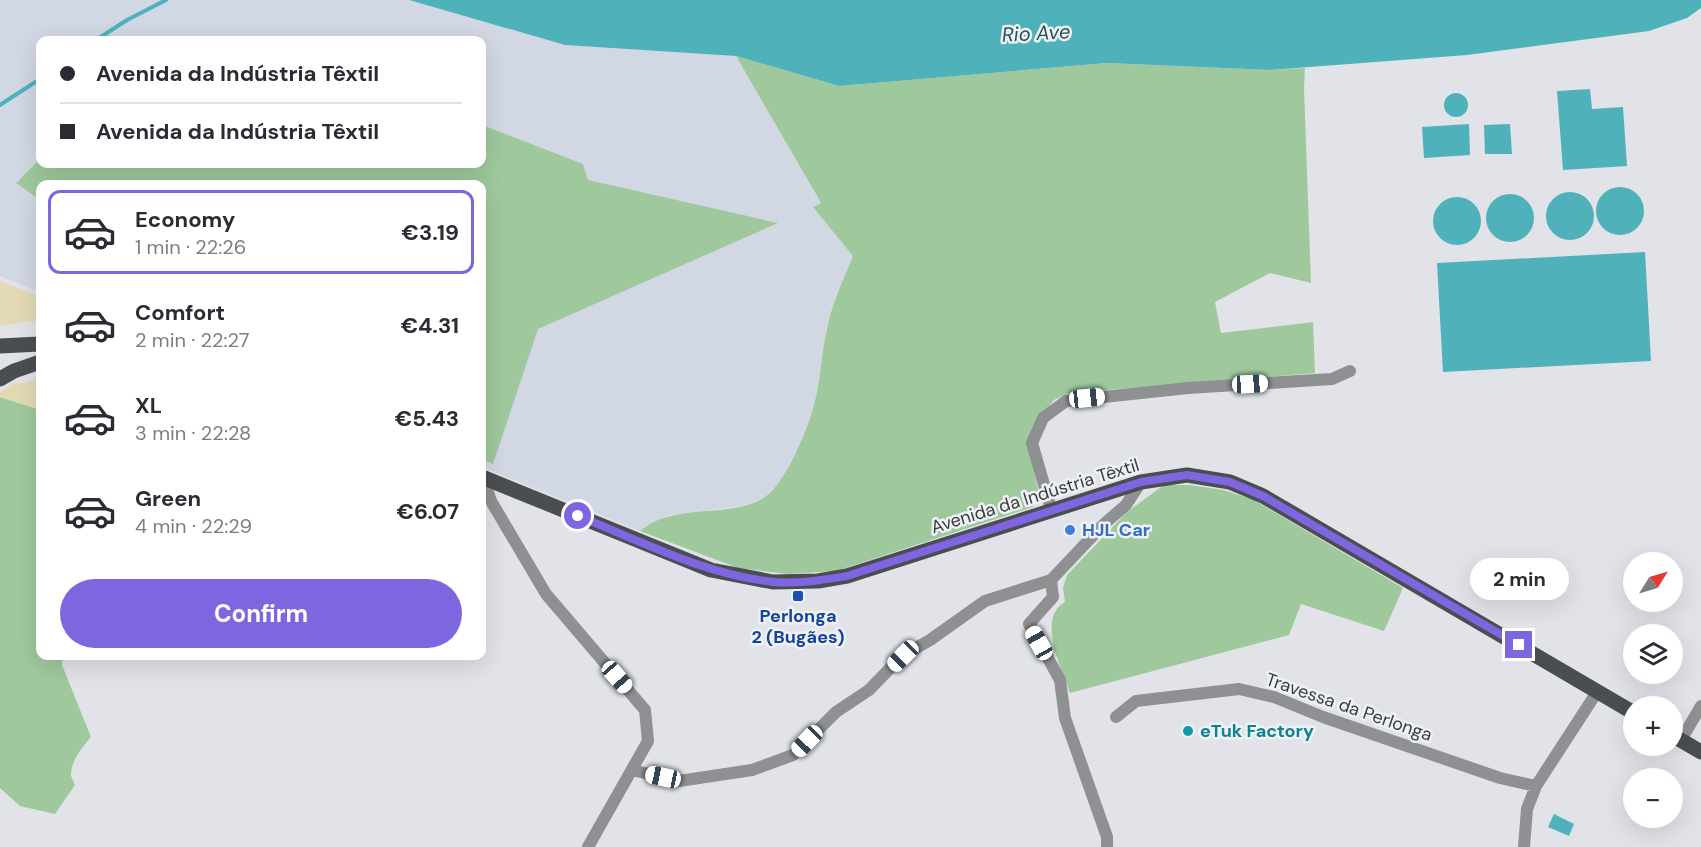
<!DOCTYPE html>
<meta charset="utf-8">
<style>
body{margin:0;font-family:"DM Sans",sans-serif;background:#f2f2f3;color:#2b2b33;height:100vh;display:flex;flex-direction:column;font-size:22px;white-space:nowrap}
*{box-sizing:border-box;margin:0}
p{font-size:20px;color:#7c7c81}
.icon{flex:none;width:33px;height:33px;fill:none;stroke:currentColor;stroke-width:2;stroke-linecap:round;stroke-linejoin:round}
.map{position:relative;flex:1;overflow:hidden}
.details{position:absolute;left:36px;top:180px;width:450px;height:480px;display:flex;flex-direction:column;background:#fff;border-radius:12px;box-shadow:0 6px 24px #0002}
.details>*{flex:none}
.hud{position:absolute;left:36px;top:36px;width:450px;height:132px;border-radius:12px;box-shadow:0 6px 24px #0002;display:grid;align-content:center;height:132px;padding:0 24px;background:#fff}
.needle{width:39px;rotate:53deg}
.tools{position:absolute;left:1623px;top:552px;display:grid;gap:12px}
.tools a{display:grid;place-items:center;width:60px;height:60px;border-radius:50%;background:#fff;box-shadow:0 6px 24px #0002;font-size:30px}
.end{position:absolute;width:27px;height:27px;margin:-14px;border:8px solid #7f66e1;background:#fff;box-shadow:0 0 0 3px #fff}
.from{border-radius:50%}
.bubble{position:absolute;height:42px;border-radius:21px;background:#fff;box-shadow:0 6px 24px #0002;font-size:20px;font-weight:700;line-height:42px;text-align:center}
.car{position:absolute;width:18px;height:36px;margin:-18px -9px;border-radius:8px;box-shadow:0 0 4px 2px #0007;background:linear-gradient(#fff 24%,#345 0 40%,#fff 0 76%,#345 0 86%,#fff 0)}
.hud b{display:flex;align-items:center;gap:21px;height:57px;font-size:22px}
.hud b+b{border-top:2px solid #e1e1e2}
.hud i{width:15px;height:15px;background:#2b2b33}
ul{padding:10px 0 0;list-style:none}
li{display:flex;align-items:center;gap:18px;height:84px;margin:0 12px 9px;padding:0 12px;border:3px solid transparent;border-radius:12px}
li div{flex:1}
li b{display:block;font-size:22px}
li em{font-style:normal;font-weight:700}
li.active{border-color:#7f66e1}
li>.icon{width:54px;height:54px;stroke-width:1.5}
.cta{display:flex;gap:12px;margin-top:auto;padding:12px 24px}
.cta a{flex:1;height:69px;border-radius:36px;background:#7f66e1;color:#fff;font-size:24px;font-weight:700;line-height:69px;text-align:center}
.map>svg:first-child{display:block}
.built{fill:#d2d8e3;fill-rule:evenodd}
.green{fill:#9fc99d}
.sand{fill:#e3dab5}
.water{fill:#4fb2bb}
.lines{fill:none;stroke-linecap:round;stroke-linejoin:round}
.stream{stroke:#4fb2bb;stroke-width:4}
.minor{stroke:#8e9092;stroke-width:12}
.major{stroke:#4a4e50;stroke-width:15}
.route{stroke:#7f66e1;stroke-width:8}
.shop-dot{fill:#3f7fe0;stroke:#eef1f5;stroke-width:2}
.transit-dot{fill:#1a4fb4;stroke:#eef1f5;stroke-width:2}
.culture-dot{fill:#0f9aa8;stroke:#eef1f5;stroke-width:2}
.labels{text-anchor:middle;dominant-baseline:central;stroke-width:5;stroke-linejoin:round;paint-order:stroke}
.street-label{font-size:18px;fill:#3b3c3d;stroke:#eef1f5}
.shop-label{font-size:18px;font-weight:bold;fill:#366cbe;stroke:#eef1f5;text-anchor:start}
.transit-label{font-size:18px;font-weight:bold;fill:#164399;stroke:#eef1f5}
.culture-label{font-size:18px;font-weight:bold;fill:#0d838f;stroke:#eef1f5;text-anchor:start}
.water-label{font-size:20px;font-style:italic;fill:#245054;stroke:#eef1f5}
</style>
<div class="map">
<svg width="1701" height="847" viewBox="0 0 1701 847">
<rect width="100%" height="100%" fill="#e1e3e8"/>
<path class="built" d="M0 0H409L565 45 736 56 821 204 814 207 853 256 836 295 827 327 815 403 800 445 779 484 763 499 740 506 670 515 646 526 640 531 482 467V184H40V292L0 276ZM40 40H482V164H40Z"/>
<path class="green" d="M736 56 839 86 1107 63 1270 70 1305 68 1304 88 1311 283 1270 273 1215 302 1221 333 1313 322 1315 373 1069 393 1054 400 1032 427 1034 471 1039 493 1033 507 836 571 788 574 738 568 640 531C675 502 725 519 762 499 774 492 781 479 788 468 799 448 808 427 814 405 821 380 821 354 827 329 832 303 843 280 853 256L813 207 821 203Z
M482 125 583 164 588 180 778 223 538 329 493 464 482 459V184H40V200L16 183 40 159V164H482Z
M0 397 40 410V656H63L62 665 91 737C83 746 70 762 71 776 72 779 74 782 75 785L55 814 20 806 0 788Z
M1164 485H1190L1223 490 1252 499 1403 588 1384 631 1301 604 1289 635 1070 693C1062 670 1036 618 1065 602L1063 588 1067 575 1127 512Z"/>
<path class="sand" d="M0 281 40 297V322L31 321 0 326Z
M40 377V410L0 397V392L13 383H25Z"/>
<path class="water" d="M409 0H1701V8L1687 18 1649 31 1467 55 1270 70 1107 63 839 86 736 56 565 45Z
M1590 89 1592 109 1623 107 1627 166 1563 170 1557 91Z
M1444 105a12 12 0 1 1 24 0a12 12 0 1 1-24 0Z
M1469 124 1470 155 1424 158 1422 127Z
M1510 124 1512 154H1485L1484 125Z
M1596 211a24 24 0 1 1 48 0a24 24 0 1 1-48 0Z
M1546 216a24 24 0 1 1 48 0a24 24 0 1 1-48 0Z
M1486 218a24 24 0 1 1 48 0a24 24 0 1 1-48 0Z
M1433 221a24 24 0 1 1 48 0a24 24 0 1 1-48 0Z
M1645 252 1651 361 1443 372 1437 263Z
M1554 814 1574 824 1569 836 1548 827Z"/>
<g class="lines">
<path class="stream" d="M96 40 127 20 166 0
M0 105 40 79"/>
<path class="minor" d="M483 478 491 501 546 594 645 710 648 741 588 847
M1051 509 1032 443 1043 418 1066 401 1188 388 1332 379 1350 371
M1051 580 1053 597 1029 624 1060 680 1065 718 1107 837V847
M1116 717 1136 701 1239 689 1274 697 1323 717 1500 778 1536 786
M1681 740 1701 706
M632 770 679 781 752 770 793 755 836 712 869 690 902 656 930 640 985 601 1051 580 1104 524 1126 505 1141 482
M1524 847 1527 809 1536 786 1597 692"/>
<path class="major" d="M0 346 40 344
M0 379 14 371 40 362
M482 477 711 570 773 582 818 581 847 576 1141 482 1187 475 1230 482 1263 496 1634 713
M1672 735 1701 752"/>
</g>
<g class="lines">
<path class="route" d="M578 516C641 541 705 575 774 582 799 584 822 580 847 576L1141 482 1187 475 1230 482 1263 496 1519 645"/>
</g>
<circle class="shop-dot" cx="1070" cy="530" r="6"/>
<rect class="transit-dot" x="792" y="590" width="12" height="12" rx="3"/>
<circle class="culture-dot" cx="1188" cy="731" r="6"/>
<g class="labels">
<g class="street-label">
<text transform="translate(1035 496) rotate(-17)">Avenida da Indústria Têxtil</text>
<text transform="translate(1349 707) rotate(19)">Travessa da Perlonga</text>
</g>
<g class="shop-label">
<text x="1082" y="530">HJL Car</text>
</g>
<g class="transit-label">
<text x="798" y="616">Perlonga<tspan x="798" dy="21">2 (Bugães)</tspan></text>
</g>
<g class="culture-label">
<text x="1200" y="731">eTuk Factory</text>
</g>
<g class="water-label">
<text transform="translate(1036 33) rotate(-3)">Rio Ave</text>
</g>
</g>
</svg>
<div class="tools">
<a><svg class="needle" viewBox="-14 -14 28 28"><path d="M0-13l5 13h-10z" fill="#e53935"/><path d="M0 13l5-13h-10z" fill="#7c7c81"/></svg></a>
<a><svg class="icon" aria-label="layers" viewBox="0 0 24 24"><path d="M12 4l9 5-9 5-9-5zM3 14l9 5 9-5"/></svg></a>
<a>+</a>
<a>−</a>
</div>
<i class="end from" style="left:578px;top:516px"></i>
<i class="end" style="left:1519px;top:645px"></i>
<div class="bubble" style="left:1470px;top:558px;width:99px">2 min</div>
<i class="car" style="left:1250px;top:384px;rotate:87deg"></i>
<i class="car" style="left:1087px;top:398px;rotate:84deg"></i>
<i class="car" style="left:1039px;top:643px;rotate:331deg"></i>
<i class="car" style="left:903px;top:656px;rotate:225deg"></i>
<i class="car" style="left:617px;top:677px;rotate:139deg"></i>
<i class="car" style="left:807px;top:741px;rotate:224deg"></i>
<i class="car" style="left:663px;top:777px;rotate:282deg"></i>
<div class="hud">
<b><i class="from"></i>Avenida da Indústria Têxtil</b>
<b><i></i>Avenida da Indústria Têxtil</b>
</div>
<section class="details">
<ul>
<li class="active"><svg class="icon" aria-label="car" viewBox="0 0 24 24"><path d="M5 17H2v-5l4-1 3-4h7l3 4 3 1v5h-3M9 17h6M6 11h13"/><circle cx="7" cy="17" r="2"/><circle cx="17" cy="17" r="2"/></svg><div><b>Economy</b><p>1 min · 22:26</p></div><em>€3.19</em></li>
<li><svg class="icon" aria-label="car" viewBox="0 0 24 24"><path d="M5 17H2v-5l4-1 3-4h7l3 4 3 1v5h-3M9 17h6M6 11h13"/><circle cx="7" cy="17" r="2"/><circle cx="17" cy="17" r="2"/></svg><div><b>Comfort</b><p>2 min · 22:27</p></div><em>€4.31</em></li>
<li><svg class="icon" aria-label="car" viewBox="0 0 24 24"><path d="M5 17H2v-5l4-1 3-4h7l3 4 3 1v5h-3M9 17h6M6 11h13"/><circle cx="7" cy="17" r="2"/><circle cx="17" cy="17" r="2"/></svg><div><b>XL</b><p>3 min · 22:28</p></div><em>€5.43</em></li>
<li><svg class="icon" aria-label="car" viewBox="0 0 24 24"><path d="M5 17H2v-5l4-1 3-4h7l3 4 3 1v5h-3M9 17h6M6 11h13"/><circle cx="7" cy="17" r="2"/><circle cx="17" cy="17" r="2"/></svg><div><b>Green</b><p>4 min · 22:29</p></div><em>€6.07</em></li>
</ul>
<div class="cta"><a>Confirm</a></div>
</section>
</div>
